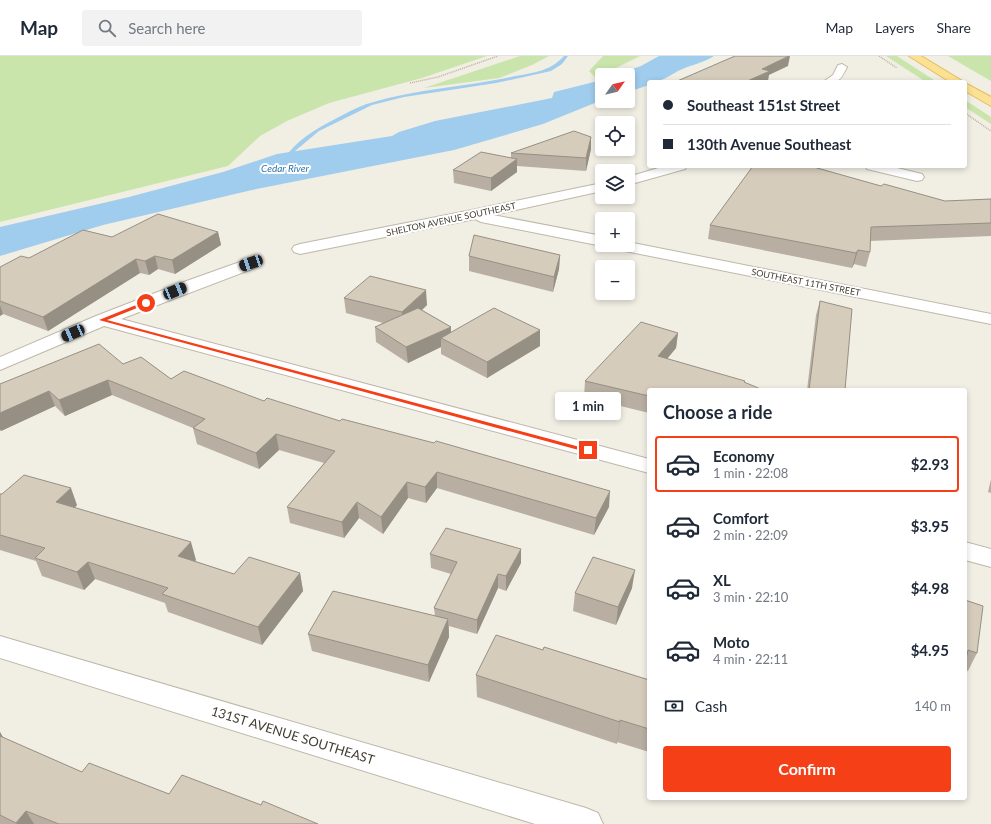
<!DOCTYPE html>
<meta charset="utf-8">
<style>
body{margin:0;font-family:Lato,sans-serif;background:#f2f2f3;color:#1f2937;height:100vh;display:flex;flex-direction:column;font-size:15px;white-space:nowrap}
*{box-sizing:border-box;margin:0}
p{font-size:13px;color:#747a83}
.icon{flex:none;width:22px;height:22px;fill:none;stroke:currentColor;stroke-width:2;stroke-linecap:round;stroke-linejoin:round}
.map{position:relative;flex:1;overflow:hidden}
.panel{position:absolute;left:647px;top:332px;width:320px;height:412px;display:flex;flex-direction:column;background:#fff;border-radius:4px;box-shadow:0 2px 6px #0003}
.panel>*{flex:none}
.guide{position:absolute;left:647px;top:24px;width:320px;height:88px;border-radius:4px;box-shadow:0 2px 6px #0003;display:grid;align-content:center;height:88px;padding:0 16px;background:#fff}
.needle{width:26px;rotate:56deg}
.fabs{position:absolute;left:595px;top:12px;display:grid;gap:8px}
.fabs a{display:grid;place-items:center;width:40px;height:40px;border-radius:4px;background:#fff;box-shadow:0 2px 6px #0003;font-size:20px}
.end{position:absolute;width:18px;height:18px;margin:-9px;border:5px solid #f53f17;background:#fff;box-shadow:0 0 0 2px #fff}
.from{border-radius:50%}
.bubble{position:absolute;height:28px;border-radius:4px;background:#fff;box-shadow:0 2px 6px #0003;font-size:13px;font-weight:700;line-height:28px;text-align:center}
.car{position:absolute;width:12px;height:24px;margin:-12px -6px;border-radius:5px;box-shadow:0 0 3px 1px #0007;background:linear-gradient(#222 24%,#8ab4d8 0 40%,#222 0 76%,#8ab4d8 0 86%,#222 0)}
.guide b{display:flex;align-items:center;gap:14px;height:38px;font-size:15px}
.guide b+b{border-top:1px solid #e0e1e3}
.guide i{width:10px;height:10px;background:#1f2937}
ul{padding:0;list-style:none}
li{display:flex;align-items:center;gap:12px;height:56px;margin:0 8px 6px;padding:0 8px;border:2px solid transparent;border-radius:4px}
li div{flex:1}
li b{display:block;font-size:15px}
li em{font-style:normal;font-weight:700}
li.active{border-color:#f53f17}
li>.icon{width:36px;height:36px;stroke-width:1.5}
h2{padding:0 16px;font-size:18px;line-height:48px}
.pay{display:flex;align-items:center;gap:10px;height:44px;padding:0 16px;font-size:15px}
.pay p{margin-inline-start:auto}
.primary-button{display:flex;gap:8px;margin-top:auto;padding:8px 16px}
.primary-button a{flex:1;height:46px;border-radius:4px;background:#f53f17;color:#fff;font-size:16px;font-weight:700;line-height:46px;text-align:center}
header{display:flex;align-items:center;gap:24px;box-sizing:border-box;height:56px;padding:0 20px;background:#fff;border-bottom:1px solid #e0e1e3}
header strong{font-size:19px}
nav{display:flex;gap:22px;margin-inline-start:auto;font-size:14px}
.search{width:280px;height:36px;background:#f2f2f3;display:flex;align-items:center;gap:10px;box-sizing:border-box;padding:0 14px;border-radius:4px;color:#747a83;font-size:15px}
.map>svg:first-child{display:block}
.green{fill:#cae5ac}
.water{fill:#a0ccee}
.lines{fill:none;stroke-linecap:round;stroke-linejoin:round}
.stream{fill:#a0ccee;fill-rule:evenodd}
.minor-casing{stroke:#bfb8a9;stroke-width:2}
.primary-casing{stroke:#e0be63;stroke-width:2}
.path{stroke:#beb298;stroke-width:1.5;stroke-dasharray:1 1;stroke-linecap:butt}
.minor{fill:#fff;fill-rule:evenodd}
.primary{fill:#fce192;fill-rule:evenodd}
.wall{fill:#b8afa2}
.shaded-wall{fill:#968f84}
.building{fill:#d6ccbc;stroke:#968f84}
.route{fill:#f53f17}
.labels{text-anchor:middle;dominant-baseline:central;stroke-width:4;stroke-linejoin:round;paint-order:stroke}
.far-street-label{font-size:9px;fill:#433e34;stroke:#fff}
.far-water-label{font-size:10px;font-style:italic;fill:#3074ac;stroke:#fff}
.near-street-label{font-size:13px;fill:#433e34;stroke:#fff}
</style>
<header>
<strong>Map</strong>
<div class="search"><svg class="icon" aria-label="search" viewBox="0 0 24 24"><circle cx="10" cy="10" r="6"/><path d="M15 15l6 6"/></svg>Search here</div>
<nav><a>Map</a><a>Layers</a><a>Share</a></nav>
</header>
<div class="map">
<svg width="991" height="768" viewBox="0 0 991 768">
<rect width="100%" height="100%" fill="#f1eee4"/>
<path class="green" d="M0 0H487L422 22 329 47 287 65 260 80 228 110 0 166Z
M520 0H549L532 9 499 22 424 32Z
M603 0H640L596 22 589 15Z
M886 0H897L937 26H926Z
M948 0H991V25Z
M965 44 991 61V68L965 51Z"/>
<path class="water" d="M659 0H714C703 7 690 9 678 15 667 21 662 26 649 26V29L628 36V19H615L641 10Z
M602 24V44L543 68 454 94 252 134 103 169 0 200V171L129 141 223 116 277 98 392 80 399 76 435 65 552 42 554 36Z"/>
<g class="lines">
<path class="stream" d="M564 0H568L562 8 551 15 496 27 404 41 372 49 319 75 295 95 287 106 282 105C297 84 315 73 337 62 347 57 359 50 370 47 416 33 465 31 511 21 531 17 550 16 564 0Z"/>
<defs>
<path id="minor" d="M842 8 847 11C840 25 840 26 823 26L833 19 838 9Z
M665 110H687L685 113 628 129V121Z
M865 110H889L922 118 924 121 922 124 917 125 867 113Z
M602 127V135L493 159 602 180V189H605L602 190 481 166 475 163 300 198 294 196 292 193 294 190 300 188 472 154Z
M628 186 991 258V268L620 194 614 192 612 189H628Z
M251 202 257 203 259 207 257 211 121 263 649 403V417L104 270 0 314V301L96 260 181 227Z
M965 486 991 493V511L965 504Z
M0 580 586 752 598 757 603 768H535L0 602Z"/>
<path id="primary" d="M909 0H921L964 26H950Z
M965 27 991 41V50L965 35Z"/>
</defs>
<use href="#minor" class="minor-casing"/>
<use href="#primary" class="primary-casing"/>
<path class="path" d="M879 0 897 12
M410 27 438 21 498 0
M965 57 991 75"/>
<use href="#minor" class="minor"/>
<use href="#primary" class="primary"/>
</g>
<path class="wall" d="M591 81V93L586 115 517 110V116L491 135 454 127 453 114 511 102V97Z
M881 130 945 145 991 143V180L870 185V196L866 211 854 208 852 212 708 183 710 169Z
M218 176 221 189 175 218 158 213 149 219 140 217 48 275 3 258 0 260V211L29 202 112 181Z
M560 199 559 213 553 236 469 215V200Z
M344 242 427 249 422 254 451 271V277L540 290 487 322 441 298V291L408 307 376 286 375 271 383 267 346 257Z
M820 245 845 334H807L816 259Z
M678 277 676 292 667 303 744 327 649 334V357L584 341 585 325Z
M123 308 171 323 264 345 609 451 594 479 437 432 426 447 408 442 383 478 359 462 344 482 290 467 287 451 324 407 279 394 259 413 197 388 193 372 112 339 65 360 55 350 1 375 0 374V328Z
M991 423V437L988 436Z
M0 438 77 449 75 452 196 504 195 505 234 518 300 517 303 535 262 589 168 556 165 547 95 523 84 534 42 520 36 505 0 494Z
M430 498 521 507 506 535 498 532 477 578 449 570V581L429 626 312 595 308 578 435 560 434 552 451 518 431 512Z
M632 532 616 569 573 555 575 537Z
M965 544 977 597 968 615 965 614Z
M543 594 649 624V696L617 686V688L477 641 476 619Z
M0 676 3 682 82 716 169 738 261 749 318 768H0Z"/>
<path class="shaded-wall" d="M789 0H790L788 10 769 19 768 25 767 26H745L762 13Z
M591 81V93L586 115V102Z
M517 103V116L491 135V122Z
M218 176 221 189 175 218 172 204Z
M858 194 854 208 852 212 856 197Z
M560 199 559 213 553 236 554 221Z
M155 200 158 213 149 219 145 205Z
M136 203 140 217 48 275 43 261Z
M426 234 427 249 403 272 402 256Z
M0 249 3 258 0 260Z
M451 271V286L441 282V291L408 307 406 291Z
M540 274V290L487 322V306Z
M678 277 676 292 656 316 658 300Z
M108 324 112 339 65 360 59 344Z
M49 335 55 350 1 375 0 373V357Z
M276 378 279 394 259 413 256 397Z
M437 416V432L426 447 425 431Z
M407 426 408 442 383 478 381 461Z
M71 432 77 449 62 463 56 446Z
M610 435 609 451 594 479 596 462Z
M357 446 359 462 344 482 342 466Z
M191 486 196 504 184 517 178 500Z
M521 493V507L506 535V520Z
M88 506 95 523 84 534 77 516Z
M635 514 632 532 616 569 618 551Z
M300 517 303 535 262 589 258 571Z
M498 518V532L477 578V564Z
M448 563 449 581 429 626 428 609Z
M620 664 617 686V688L620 666Z
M0 676 7 688 0 695Z
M26 755 34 768H17L16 767Z"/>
<path class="building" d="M735 0H789L762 13 770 15 745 26H675Z
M574 75 591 81 586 102 511 97Z
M481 96 517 103 491 122 453 114Z
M753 110H810L881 130 884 128 945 145 991 143V167L871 171 870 196 858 194 856 197 710 169Z
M158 158 218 176 172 204 155 200 145 205 136 203 43 261 0 245V211L21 200 29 202 83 174 112 181Z
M474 179 560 199 554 221 469 200Z
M370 220 426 234 402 256 344 242Z
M820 245 852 253 845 334H809Z
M418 252 451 271 406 291 375 271Z
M494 252 540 274 487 306 441 282Z
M641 266 678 277 658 300 745 325 744 326 763 334H649V340L585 325Z
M99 288 123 308 141 301 171 323 184 315 264 345 267 342 340 365 342 363 434 387 436 385 610 435 596 462 437 416 425 431 407 426 381 461 357 446 342 466 287 451 335 395 276 378 256 397 193 372 205 363 108 324 59 344 49 335 0 357V328Z
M24 419 71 432 56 446 191 486 178 500 234 518 249 501 300 517 258 571 162 538 168 532 88 506 77 516 35 502 45 492 0 479V438H2Z
M446 472 521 493 506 520 498 518 477 564 434 552 457 506 430 498Z
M593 501 635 514 618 551 575 537Z
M333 535 448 563 428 609 308 578Z
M965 544 983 550 977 597 968 594 965 608Z
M496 579 543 594 544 591 649 624V673L620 664V666L476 619Z
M0 680 82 716 89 707 169 738 182 719 261 749 263 745 318 768H59L26 755 16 767 0 759Z"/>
<path class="route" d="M146 245 148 247 147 248 107 264 591 394 586 396 99 264Z"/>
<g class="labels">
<g class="far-street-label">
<text transform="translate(451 163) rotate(-12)">SHELTON AVENUE SOUTHEAST</text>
<text transform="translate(806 226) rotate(11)">SOUTHEAST 11TH STREET</text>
</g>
<g class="far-water-label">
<text x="285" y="112">Cedar River</text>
</g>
<g class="near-street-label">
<text transform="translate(293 679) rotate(17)">131ST AVENUE SOUTHEAST</text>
</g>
</g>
</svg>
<div class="fabs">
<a><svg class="needle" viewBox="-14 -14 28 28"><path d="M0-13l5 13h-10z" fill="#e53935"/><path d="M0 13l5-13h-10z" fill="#747a83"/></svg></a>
<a><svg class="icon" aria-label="locate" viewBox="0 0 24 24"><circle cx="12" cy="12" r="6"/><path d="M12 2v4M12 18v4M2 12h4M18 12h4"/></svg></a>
<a><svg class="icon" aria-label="layers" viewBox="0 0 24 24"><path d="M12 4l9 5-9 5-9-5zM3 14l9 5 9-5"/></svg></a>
<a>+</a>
<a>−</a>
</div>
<i class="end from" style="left:146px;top:247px"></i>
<i class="end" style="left:588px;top:394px"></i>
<div class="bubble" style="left:555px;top:336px;width:66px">1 min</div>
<i class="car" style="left:251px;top:207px;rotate:251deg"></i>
<i class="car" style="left:175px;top:235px;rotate:68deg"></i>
<i class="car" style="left:73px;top:277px;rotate:247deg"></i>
<div class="guide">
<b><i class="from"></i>Southeast 151st Street</b>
<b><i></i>130th Avenue Southeast</b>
</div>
<section class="panel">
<h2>Choose a ride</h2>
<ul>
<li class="active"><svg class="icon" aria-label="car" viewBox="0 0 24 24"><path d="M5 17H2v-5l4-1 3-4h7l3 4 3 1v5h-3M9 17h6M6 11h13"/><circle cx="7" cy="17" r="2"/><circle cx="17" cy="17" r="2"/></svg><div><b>Economy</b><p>1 min · 22:08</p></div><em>$2.93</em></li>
<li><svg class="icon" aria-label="car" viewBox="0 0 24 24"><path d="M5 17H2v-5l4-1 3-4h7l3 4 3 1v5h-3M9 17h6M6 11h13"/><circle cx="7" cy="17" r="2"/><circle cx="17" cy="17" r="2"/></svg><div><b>Comfort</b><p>2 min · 22:09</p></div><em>$3.95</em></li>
<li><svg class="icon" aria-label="car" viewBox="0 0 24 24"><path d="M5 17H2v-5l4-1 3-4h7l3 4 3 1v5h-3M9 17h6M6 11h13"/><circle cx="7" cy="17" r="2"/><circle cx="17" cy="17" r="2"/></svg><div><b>XL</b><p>3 min · 22:10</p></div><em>$4.98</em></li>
<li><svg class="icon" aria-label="car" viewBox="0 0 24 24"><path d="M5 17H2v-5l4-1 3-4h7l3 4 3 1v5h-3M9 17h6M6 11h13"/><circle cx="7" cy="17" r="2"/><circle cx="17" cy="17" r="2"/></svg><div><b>Moto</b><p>4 min · 22:11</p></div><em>$4.95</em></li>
</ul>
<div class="pay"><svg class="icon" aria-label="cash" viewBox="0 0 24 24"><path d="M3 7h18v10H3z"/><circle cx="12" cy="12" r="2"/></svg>Cash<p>140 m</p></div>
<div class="primary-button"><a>Confirm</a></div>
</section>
</div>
